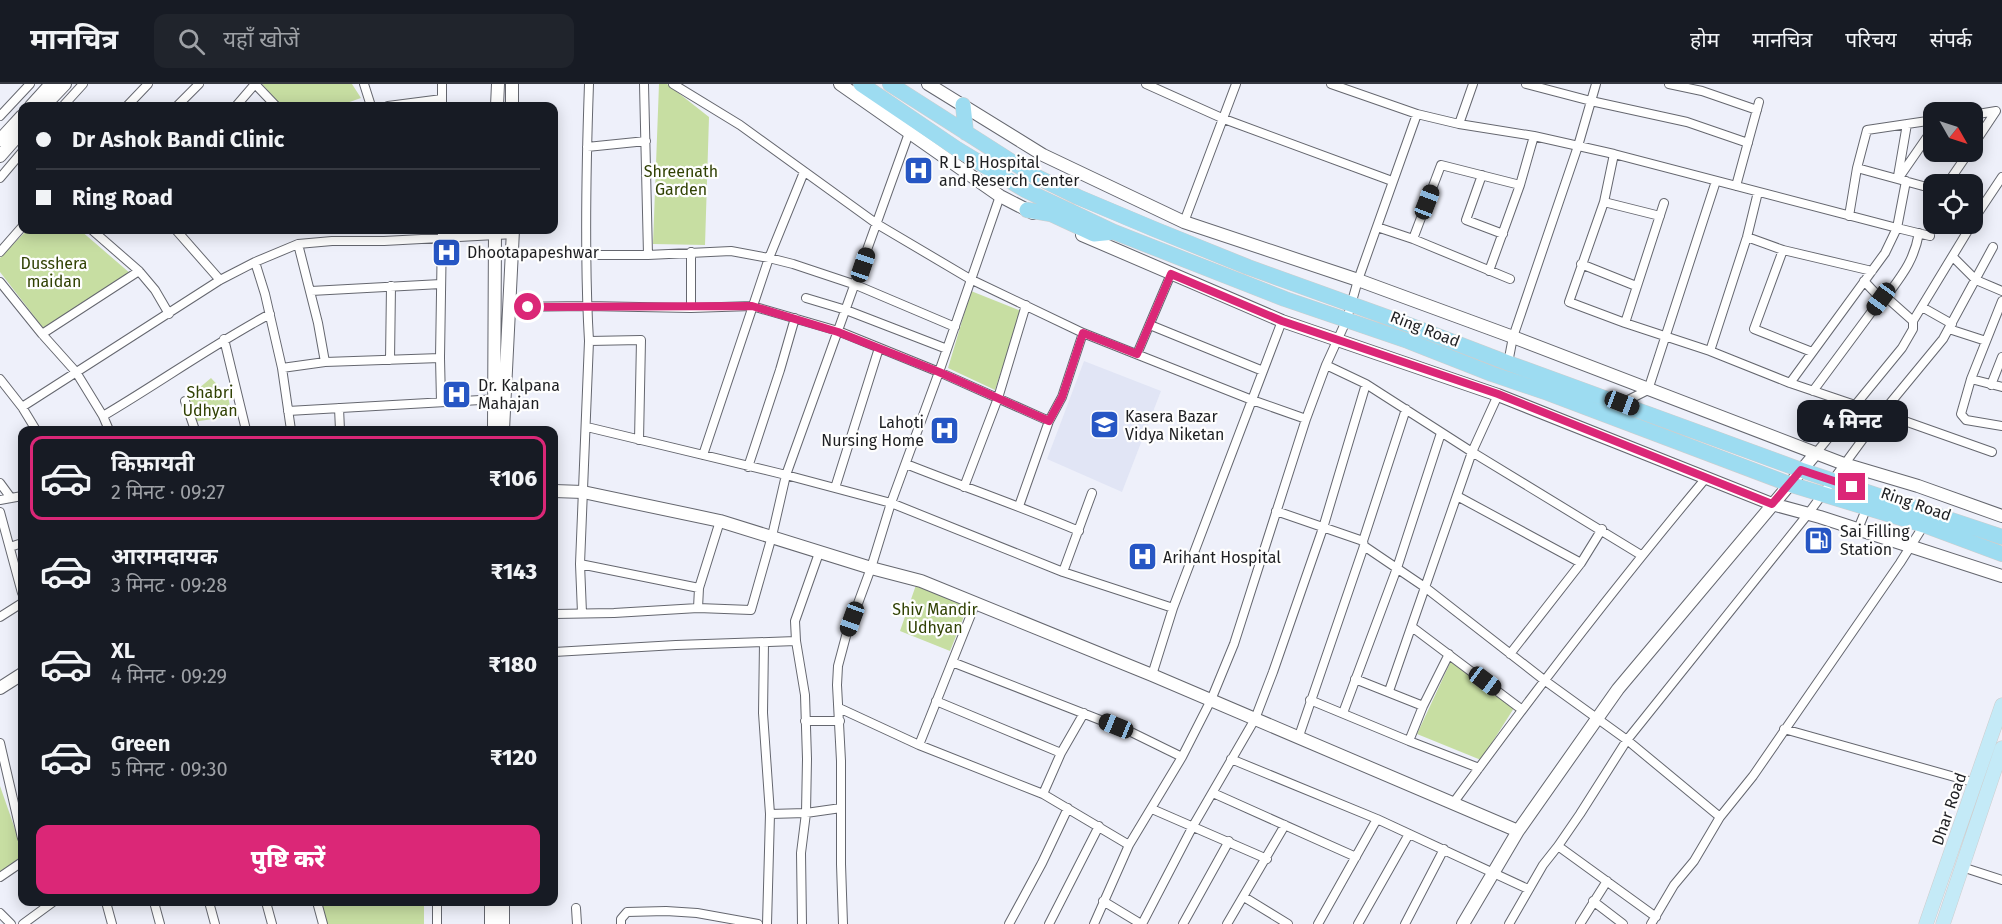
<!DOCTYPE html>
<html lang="hi">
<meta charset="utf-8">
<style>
body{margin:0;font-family:"Fira Sans","Noto Sans Devanagari",sans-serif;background:#20242c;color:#f1f3f6;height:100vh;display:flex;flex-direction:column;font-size:22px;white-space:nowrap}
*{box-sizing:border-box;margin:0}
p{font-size:20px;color:#9ea1a6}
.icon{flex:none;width:33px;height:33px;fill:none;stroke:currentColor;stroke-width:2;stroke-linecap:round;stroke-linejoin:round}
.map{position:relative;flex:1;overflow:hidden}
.sheet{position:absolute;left:18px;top:342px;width:540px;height:480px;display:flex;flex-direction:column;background:#171b24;border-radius:12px;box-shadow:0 3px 15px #0003}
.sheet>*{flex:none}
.banner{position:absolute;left:18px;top:18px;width:540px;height:132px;border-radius:12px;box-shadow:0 3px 15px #0003;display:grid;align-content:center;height:132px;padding:0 18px;background:#171b24}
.needle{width:39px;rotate:129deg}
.tools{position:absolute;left:1923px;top:18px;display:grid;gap:12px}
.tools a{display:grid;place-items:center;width:60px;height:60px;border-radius:12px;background:#171b24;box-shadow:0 3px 15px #0003;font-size:30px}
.end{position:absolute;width:27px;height:27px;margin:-14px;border:8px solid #db2777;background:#fff;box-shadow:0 0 0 3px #fff}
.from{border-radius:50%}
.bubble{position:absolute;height:42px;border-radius:12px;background:#171b24;box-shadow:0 3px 15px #0003;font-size:20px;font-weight:800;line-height:42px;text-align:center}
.car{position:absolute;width:18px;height:36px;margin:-18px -9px;border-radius:8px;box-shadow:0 0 4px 2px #0007;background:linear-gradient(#222 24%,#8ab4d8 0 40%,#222 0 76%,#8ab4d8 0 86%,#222 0)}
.banner b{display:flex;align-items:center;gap:21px;height:57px;font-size:22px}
.banner b+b{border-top:2px solid #363941}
.banner i{width:15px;height:15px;background:#f1f3f6}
ul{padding:10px 0 0;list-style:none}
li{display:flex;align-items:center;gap:18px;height:84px;margin:0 12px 9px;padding:0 6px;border:3px solid transparent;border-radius:12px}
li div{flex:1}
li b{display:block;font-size:22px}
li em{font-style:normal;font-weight:800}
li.active{border-color:#db2777}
li>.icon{width:54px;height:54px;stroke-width:1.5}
.action{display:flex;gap:12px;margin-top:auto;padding:12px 18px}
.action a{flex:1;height:69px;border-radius:12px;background:#db2777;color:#fff;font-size:24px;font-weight:800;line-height:69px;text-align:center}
header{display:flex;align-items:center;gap:36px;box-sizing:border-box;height:84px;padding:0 30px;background:#171b24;border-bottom:2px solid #363941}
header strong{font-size:28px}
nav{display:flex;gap:33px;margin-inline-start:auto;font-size:21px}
.search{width:420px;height:54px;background:#20242c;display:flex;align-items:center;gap:15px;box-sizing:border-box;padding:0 21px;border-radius:12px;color:#9ea1a6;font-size:22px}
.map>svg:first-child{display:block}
.built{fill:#e1e5f5}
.green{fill:#c7dea2}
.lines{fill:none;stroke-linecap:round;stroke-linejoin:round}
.street-casing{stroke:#65676f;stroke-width:10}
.secondary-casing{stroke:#65676f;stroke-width:14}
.primary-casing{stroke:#cecece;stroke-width:15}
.highway-casing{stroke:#cecece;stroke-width:16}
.street{stroke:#fff;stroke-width:8}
.secondary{stroke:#fff;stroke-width:12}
.primary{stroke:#c4eaf7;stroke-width:14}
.highway{stroke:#9ddcf1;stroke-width:15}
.route{stroke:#db2777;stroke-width:8}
.labels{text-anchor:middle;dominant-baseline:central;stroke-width:4.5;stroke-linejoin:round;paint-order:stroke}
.poi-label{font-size:16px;fill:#1e1f22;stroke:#fefefe;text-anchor:start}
.park-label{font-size:16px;fill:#304103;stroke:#fefefe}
.street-label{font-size:16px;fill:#1e1f22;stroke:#fefefe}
</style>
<header>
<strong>मानचित्र</strong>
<div class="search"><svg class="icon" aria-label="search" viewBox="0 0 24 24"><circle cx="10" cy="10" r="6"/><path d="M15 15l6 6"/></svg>यहाँ खोजें</div>
<nav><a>होम</a><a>मानचित्र</a><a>परिचय</a><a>संपर्क</a></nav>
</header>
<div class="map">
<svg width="2002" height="840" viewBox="0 0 2002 840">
<rect width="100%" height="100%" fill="#eef0fa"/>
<path class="built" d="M1084 277 1161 307 1122 408 1047 375Z"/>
<path class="green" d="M262 0H352L361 14 338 22H282Z
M659 0H667L709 33 705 161 653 160Z
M27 146H80L131 190 44 245 0 188V174Z
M971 207 1021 227 995 306 948 284Z
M211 294 228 312 232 332 193 338 185 316Z
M916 501 969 520 950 567 900 547Z
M1451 577 1514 624 1481 676 1417 650Z
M0 702 22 765V772L0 790Z
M319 818H424V840H324Z"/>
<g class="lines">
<defs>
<path id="street" d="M255 0 276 22
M364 0 371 22
M442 0V22
M644 0 648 171
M673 0 740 41 877 140 970 195 1083 249 1252 316 1306 335
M1146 0 1224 35 1392 97
M1331 0 1417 30 1459 40 1534 52 1614 70 1897 144 1885 169 1790 299
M1526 0 1591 17 1687 38 1748 59
M1669 0 1702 7 1757 26
M63 22 83 0
M127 22 148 0
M177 22 199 0
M236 22 255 0
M388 22 442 15
M1972 31 1996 27 1972 63
M0 32 30 0
M1934 36 1867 46 1857 84 1934 105
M1459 40 1473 0
M587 63 646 57
M1614 70 1604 118 1569 218 1625 239 1710 267 1790 299 1855 321
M1482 91 1466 136 1503 150
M1898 92 1907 40
M0 94 22 68
M1898 95 1934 43
M1906 97 1897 144 1930 152
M1947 100 1969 68
M1736 102 1759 18
M1604 118 1660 132
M1849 132 1857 84
M1184 138 1236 0
M1972 138 2002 93
M1377 143 1413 155 1510 195
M92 146 139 187 155 206 169 230
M176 146 220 196
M1747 153 1783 166 1872 187
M1413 155 1441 81 1520 101
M298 160 318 239 325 278
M1783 166 1754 245 1812 268
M0 168 22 143
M691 168V224
M588 171H648L731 167 769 174 793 180 856 201 955 243
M1953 173 1976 196 2002 207
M255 178 265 210 282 284 291 346
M1581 180 1636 202
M1489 187 1520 101 1534 52
M1864 197 1881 215 1886 213 1913 237
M0 198 42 250 76 288 103 332 109 346
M311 207 441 200
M1886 213C1902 191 1914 177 1919 149
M806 214 846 226 947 265
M2002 217 1971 295 1961 330 1966 336 2002 342
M508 223 587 222 691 224 752 222 838 247 939 288 1049 337
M1922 223 1952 240
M1625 239 1664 119
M1150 241 1263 287
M1949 245 1986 257
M42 250 139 187
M224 255 246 346
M589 257 641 256 639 356
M1710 267 1747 153 1758 108
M1137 270 1171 190
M390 276 391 202
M1508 279 1513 253 1578 62 1596 0
M1326 281 1366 300 1472 368 1641 471
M282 284 325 278 440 274
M0 295 22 323 36 346
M1971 295 2002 303
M1991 301 2002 273
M1813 307 1881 215
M185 317 195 346
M441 318 440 274 442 146
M1622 319 1648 306 1716 97
M22 323 220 196 255 178 298 160 332 157H384L513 150
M339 324 340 346
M288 327 498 315
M1882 329 1992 368
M103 332C159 299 212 261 270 230
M587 343 786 391 891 419 1063 488 1173 524
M1816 369 1902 264 1913 245V237L1972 140
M703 371 769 174 804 88
M906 380C964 403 1022 423 1079 447
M748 383 780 286 795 234
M0 399 11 414
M964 403 998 314 1026 221
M835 404 879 264
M1457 412 1581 479 1602 445
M0 416 22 412
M1019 422 1049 337 1062 313 1083 249
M1276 427 1363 457 1364 462 1426 504 1544 596 1627 656 1720 733
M0 428 22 509
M1858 445 1867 423
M1363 457 1406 325
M10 463 22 459
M580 480 699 504
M1063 488 1092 409
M698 524 699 504 720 437
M582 529 580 480 589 257C584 172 586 85 589 0
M554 530 614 529 698 524 751 526 772 452 786 391 909 49
M0 533 22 519
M1412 543 1521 625
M764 559 763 629 770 730 767 840
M554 568 676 561 796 557
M1510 570 1581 479
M952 578 1131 648 1182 673
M1152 591 1173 524 1282 237
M1355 595 1423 622
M1389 607 1472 368 1498 311
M1310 616 1409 657 1479 684
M936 617 1061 669
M839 624 919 661 1043 710 1129 761
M1343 629 1397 484 1441 349
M805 637H840
M1784 645 1976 699
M1299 652 1364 462
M1409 657 1423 622 1449 570
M0 659 22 754
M919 661 976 518
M1231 675 1377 735 1528 805
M1213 709 1356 773
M1043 710 1061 669 1084 629
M1454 718C1535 607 1618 499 1706 394
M1152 725 1267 775
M770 730 806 729 841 724
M1962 783 2002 796
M0 793 22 778
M1244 813 1288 840
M1103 817 1141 840
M1593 817 1623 840
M106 818 112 840
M154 818 160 840
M209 818 215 840
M266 818 272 840
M317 818 323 840
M437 818V840
M576 824 577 840
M0 829 11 840
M1656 833 1558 762 1580 730 1627 656 1808 430 1882 329 1943 255 1993 163
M23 840 53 818
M621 840V835L627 828 666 827 697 829 758 840
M802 840 801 769 806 729 807 675 805 611 796 557 795 537 819 469
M843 840 841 780V677L837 601 838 582 846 552 871 484 891 419 939 288 1000 112
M1009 840 1042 779 1068 724
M1049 840 1099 742
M1094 840 1129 761 1182 673 1211 616 1234 560 1306 335 1326 281 1347 235 1358 196 1417 30
M1142 840 1193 742 1255 635 1273 588 1323 444 1366 300
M1183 840 1229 757
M1227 840 1285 741
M1318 840 1377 735
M1358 840 1409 750
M1405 840 1444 765
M1509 840 1543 781 1558 762
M1580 840 1607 797
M1651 840 1674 801 1694 777 1720 733 1753 692 1900 479 1924 441"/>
<path id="secondary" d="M512 0V22
M840 0 1000 112 1033 129
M928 0 1043 71 1184 138 1358 196 1513 253 1844 380 1918 402 2002 432
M31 22 51 0
M44 22 65 0
M497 22 498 0
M0 56 22 32
M0 72 22 47
M1082 151 1282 237 1498 311 1772 420 1820 433 2002 492
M494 346 495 146
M503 346 513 146
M554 407 583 408 720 437 871 484 921 497 1152 591 1518 747
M0 604 22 590
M491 818V840
M503 818V840
M1463 840 1518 747 1618 605 1816 369"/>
<path id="primary" d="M1926 840 2002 621
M1943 840 2002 664"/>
<path id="highway" d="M861 0 957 65 1000 91 1025 106 1114 148 1285 215 1408 257 1492 290 1548 309 1789 400 1924 441 2002 470
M890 0 1031 90 1078 113 1154 145 1248 183 1409 241 1508 279 1801 386 2002 453
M963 21 966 49
M1027 126 1051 130 1094 150 1114 148"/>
</defs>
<use href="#street" class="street-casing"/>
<use href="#secondary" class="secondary-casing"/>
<use href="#primary" class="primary-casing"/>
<use href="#highway" class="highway-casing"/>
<use href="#street" class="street"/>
<use href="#secondary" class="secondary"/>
<use href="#primary" class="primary"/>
<use href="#highway" class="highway"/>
</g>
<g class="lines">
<path class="route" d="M528 223 752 222 838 248 939 288 1049 337 1062 313 1083 249 1137 270 1171 190 1282 237 1498 310 1772 420 1801 386 1852 403"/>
</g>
<defs>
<symbol id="hospital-square" viewBox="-11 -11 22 22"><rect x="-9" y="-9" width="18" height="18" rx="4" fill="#2656c4" stroke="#fefefe"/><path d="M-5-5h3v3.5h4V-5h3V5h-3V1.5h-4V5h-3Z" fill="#fff"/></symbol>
<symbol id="school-square" viewBox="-11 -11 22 22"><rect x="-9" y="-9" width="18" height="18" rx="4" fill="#2656c4" stroke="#fefefe"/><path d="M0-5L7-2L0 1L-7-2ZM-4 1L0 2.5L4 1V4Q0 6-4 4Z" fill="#fff"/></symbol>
<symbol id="fuel-square" viewBox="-11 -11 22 22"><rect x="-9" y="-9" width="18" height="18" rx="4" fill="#2656c4" stroke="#fefefe"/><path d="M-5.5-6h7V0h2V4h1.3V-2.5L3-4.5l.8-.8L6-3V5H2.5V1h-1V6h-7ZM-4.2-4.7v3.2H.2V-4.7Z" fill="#fff"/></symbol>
</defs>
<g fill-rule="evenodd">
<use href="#hospital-square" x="902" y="70" width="33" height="33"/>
<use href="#hospital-square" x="430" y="152" width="33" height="33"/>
<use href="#hospital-square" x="440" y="294" width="33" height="33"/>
<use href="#school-square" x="1088" y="324" width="33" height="33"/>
<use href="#hospital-square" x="928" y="330" width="33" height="33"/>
<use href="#fuel-square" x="1802" y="440" width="33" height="33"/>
<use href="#hospital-square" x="1126" y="456" width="33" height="33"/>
</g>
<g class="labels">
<g class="poi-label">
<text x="939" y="78">R L B Hospital<tspan x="939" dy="18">and Reserch Center</tspan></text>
<text x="467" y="168">Dhootapapeshwar</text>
<text x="478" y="301">Dr. Kalpana<tspan x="478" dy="18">Mahajan</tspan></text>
<text x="1125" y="332">Kasera Bazar<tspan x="1125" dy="18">Vidya Niketan</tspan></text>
<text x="924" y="338" text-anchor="end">Lahoti<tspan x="924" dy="18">Nursing Home</tspan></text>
<text x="1840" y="447">Sai Filling<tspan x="1840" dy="18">Station</tspan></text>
<text x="1163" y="473">Arihant Hospital</text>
</g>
<g class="park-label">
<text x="681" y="87">Shreenath<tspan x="681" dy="18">Garden</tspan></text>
<text x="54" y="179">Dusshera<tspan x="54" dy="18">maidan</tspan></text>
<text x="210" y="308">Shabri<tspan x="210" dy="18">Udhyan</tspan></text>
<text x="935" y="525">Shiv Mandir<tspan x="935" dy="18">Udhyan</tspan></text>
</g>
<g class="street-label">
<text transform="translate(1425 245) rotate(21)">Ring Road</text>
<text transform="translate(1916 420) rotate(19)">Ring Road</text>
<text transform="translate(1949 725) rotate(-71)">Dhar Road</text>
</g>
</g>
</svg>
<div class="tools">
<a><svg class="needle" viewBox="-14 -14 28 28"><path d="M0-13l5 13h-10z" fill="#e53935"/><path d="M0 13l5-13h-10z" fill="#9ea1a6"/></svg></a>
<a><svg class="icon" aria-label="locate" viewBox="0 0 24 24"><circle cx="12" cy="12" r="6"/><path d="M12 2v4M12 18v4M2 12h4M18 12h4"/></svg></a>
</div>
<i class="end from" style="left:528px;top:223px"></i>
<i class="end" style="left:1852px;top:403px"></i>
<div class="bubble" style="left:1797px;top:316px;width:111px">4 मिनट</div>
<i class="car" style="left:1427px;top:118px;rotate:21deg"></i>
<i class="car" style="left:863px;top:181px;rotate:19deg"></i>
<i class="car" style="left:1881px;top:215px;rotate:216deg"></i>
<i class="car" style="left:1622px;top:319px;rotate:111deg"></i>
<i class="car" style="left:852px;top:535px;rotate:200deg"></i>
<i class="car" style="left:1485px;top:597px;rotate:127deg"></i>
<i class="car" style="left:1116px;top:642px;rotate:292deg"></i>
<div class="banner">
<b><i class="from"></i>Dr Ashok Bandi Clinic</b>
<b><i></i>Ring Road</b>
</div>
<section class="sheet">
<ul>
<li class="active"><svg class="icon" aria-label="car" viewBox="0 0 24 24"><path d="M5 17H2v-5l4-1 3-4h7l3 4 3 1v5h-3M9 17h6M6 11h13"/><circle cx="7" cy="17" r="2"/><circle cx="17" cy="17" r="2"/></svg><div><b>किफ़ायती</b><p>2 मिनट · 09:27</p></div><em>₹106</em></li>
<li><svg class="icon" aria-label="car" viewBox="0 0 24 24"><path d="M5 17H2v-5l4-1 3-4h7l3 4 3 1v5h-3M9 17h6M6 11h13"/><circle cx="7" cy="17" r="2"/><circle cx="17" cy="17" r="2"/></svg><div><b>आरामदायक</b><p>3 मिनट · 09:28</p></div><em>₹143</em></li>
<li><svg class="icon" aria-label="car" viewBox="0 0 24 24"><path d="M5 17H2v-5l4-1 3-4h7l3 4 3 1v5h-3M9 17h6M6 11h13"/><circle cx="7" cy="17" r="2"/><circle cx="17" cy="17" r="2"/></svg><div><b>XL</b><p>4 मिनट · 09:29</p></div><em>₹180</em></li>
<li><svg class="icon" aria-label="car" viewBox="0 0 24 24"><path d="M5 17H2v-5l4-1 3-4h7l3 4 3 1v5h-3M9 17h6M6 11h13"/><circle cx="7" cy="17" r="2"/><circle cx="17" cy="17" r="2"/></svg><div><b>Green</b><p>5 मिनट · 09:30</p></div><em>₹120</em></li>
</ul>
<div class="action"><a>पुष्टि करें</a></div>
</section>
</div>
